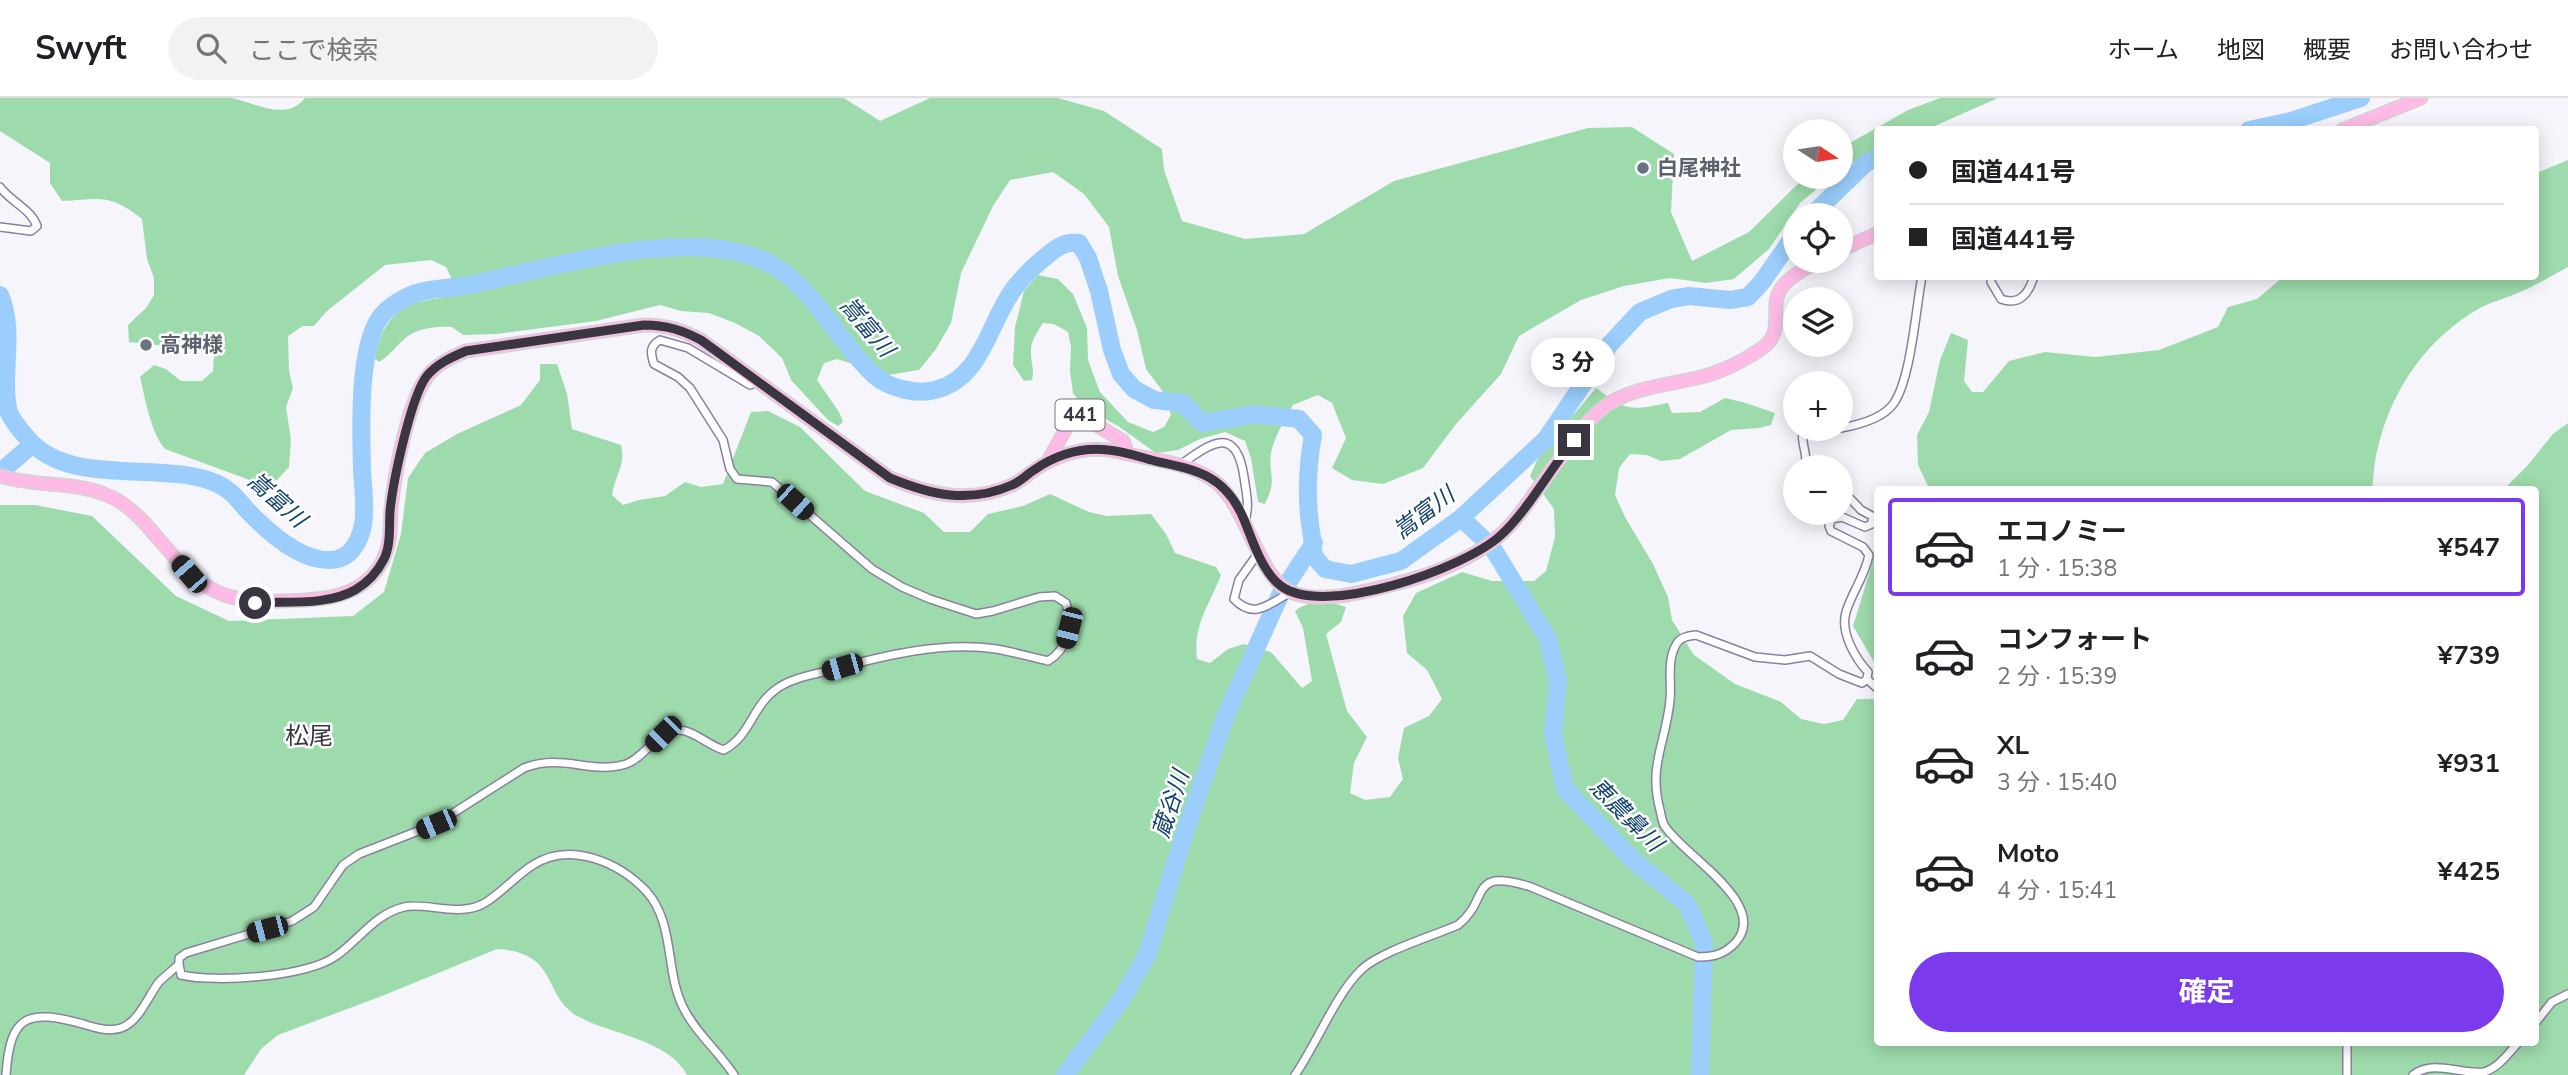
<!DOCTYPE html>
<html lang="ja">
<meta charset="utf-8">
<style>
body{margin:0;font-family:"Nunito Sans","Noto Sans JP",sans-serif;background:#f2f2f2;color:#202124;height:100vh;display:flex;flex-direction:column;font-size:26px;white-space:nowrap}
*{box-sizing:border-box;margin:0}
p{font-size:23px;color:#757577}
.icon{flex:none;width:38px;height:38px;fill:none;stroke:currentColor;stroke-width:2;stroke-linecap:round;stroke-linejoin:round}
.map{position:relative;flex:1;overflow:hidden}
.panel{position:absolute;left:1874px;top:388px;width:665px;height:560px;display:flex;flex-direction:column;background:#fff;border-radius:7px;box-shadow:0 4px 18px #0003}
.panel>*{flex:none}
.guide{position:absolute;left:1874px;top:28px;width:665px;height:154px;border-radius:7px;box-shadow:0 4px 18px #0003;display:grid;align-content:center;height:154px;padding:0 35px;background:#fff}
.needle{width:46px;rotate:102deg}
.buttons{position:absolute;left:1783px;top:21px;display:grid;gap:14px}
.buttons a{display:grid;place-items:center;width:70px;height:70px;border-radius:50%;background:#fff;box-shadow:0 4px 18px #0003;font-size:35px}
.end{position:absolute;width:32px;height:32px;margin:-16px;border:9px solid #393642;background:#fff;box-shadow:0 0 0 4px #fff}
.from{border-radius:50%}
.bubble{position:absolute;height:49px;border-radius:24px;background:#fff;box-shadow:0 4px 18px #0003;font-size:23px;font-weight:700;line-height:49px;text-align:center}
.car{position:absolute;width:21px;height:42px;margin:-21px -10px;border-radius:9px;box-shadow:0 0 5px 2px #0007;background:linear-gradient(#222 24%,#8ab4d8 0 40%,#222 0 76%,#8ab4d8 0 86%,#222 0)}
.guide b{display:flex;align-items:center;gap:24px;height:66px;font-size:26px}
.guide b+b{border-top:2px solid #e0e0e0}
.guide i{width:18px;height:18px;background:#202124}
ul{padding:12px 0 0;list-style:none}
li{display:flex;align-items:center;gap:21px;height:98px;margin:0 14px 10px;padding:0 21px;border:4px solid transparent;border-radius:7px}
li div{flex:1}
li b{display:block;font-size:26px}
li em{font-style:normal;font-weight:700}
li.active{border-color:#7c3aed}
li>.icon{width:63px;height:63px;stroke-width:1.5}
.cta{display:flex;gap:14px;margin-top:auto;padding:14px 35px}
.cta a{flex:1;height:80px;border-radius:42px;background:#7c3aed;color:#fff;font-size:28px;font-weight:700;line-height:80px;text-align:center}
header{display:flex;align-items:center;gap:42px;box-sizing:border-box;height:98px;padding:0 35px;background:#fff;border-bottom:2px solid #e0e0e0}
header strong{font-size:33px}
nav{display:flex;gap:38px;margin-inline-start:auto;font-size:24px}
.search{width:490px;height:63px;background:#f2f2f2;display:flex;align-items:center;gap:18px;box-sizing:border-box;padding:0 24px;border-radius:38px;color:#757577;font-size:26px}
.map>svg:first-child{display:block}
.green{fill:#9edbac}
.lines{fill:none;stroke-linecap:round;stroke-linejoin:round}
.river{stroke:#9bcefd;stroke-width:18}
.minor-casing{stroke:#89819f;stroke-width:10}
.trunk-casing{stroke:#d3d3d5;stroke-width:15}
.minor{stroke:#fff;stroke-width:7}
.trunk{stroke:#ffbbe6;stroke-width:12}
.route{stroke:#393642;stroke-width:9}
.worship-dot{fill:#6b7280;stroke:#fff;stroke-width:2.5}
.labels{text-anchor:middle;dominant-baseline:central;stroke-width:5;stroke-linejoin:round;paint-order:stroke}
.shield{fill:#fff;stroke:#74727b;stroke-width:2}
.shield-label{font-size:19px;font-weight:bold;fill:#393642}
.worship-label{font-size:21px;font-weight:bold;fill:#5b616d;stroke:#fff;text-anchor:start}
.water-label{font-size:23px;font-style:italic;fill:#15436a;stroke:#fff}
.quarter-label{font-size:24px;fill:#393642;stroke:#fff}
</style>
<header>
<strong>Swyft</strong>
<div class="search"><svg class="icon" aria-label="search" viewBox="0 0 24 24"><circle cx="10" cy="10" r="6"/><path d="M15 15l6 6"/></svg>ここで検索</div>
<nav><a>ホーム</a><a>地図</a><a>概要</a><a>お問い合わせ</a></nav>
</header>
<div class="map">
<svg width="2568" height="977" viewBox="0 0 2568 977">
<rect width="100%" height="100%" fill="#f6f5fc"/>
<path class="green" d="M0 0H232C256 5 286 24 305 0H844L880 23 930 0H1058L1104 13 1162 51 1164 72 1182 123 1245 141 1304 136 1394 83 1588 30 1632 29 1674 56 1671 114 1692 163 1749 134 1805 79H1831L1800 105 1769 151 1734 181 1706 185 1670 180 1624 188 1581 202 1519 238 1501 276 1456 326 1423 370 1383 386 1352 382 1332 370 1346 340 1332 305 1318 297 1293 307C1285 322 1274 339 1271 355 1268 379 1278 379 1265 406L1258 404 1251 360 1245 343 1225 334 1200 341 1178 352 1156 355 1118 328 1083 309 1073 295 1070 273 1071 249 1068 234 1054 226 1043 225C1038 233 1031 243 1031 252 1030 263 1035 271 1032 282L1024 283 1013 267 1015 229 1024 193 1038 177 1058 181 1073 196 1087 230 1088 262 1100 294 1128 324 1153 334 1164 329 1171 317 1164 295 1146 271 1137 232 1118 178 1109 129 1084 96 1053 74 1010 82 993 108 961 175 951 225 936 251 919 272 888 277 837 261 824 265 817 282 839 314 843 324 838 328 828 322 791 282 782 260 759 238 735 225 709 215 681 213 660 207 596 223 497 236 463 237 452 229C439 228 419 230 408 238 397 246 391 257 379 264L375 261C378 238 388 218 410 207 420 202 433 202 443 199L451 179 446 169 431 162 385 167 327 213 314 228H303L288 238 289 273 293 290 286 309 291 342 289 369 277 382 255 384 165 351C151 335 145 300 140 279L154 267 166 271 181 283H202L213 273 214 258 200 244 174 249 129 244 128 227 146 210 154 197V180L147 161 142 121C109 95 101 101 62 103L50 85V65L0 33Z
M1940 0H1998L1928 31 1878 32V52L1841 70V50L1908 12Z
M2568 62V169C2551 178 2533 189 2515 196 2504 201 2491 204 2480 210 2427 240 2392 291 2378 349 2374 363 2374 378 2372 392H1926L1928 388 1918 367 1917 337 1929 314 1940 262 1951 235 1968 242 1964 283 1972 294H1983L2009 263 2045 254 2096 259 2159 252 2218 229 2228 209 2257 201 2283 179 2536 178V73L2539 74Z
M540 266H557L567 296 572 331 621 347C626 368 615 377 612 397L623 407 639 402 665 398 685 384 701 389 723 386 751 314 768 313 800 329 865 393 924 415 944 434H970L988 416 1023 408 1050 396 1089 414 1107 418 1151 416 1166 436 1175 455 1216 469 1221 477C1209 508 1193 526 1197 561L1210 565 1228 551 1244 546 1271 554 1302 590 1312 583 1303 530 1295 513C1310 501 1329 503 1346 509L1341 524 1326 536 1347 613 1367 639 1354 665 1350 695 1365 702 1390 699 1403 681 1398 660 1404 630 1429 618 1442 601 1427 572 1407 555 1403 518 1416 495 1462 474 1492 483H1534L1546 473 1555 439 1554 411 1530 378 1539 358 1596 290C1627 313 1629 313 1668 305L1672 315 1700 314 1725 300 1746 305 1775 315 1771 327 1759 330 1731 332 1680 361 1661 363 1647 357 1630 356 1619 370 1615 397 1625 419 1653 466 1668 499 1672 522 1694 557 1735 586 1781 604 1801 621 1824 626 1843 622 1857 601H1874L1878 593V945H2536V392H2503L2527 368 2553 336 2568 325V977H687C669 942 610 936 579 919 541 898 561 855 497 851L382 898 278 937 261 951 244 977H0V407H35L92 418 176 498 229 523 353 518 384 494 401 436 408 380 425 355 457 336 521 307 540 282Z
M1878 442V571L1853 528 1872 466 1875 444Z"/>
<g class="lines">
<path class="river" d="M2249 32 2291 23 2361 0
M1812 117 1866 65 1878 60
M0 197C16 234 0 277 9 315 13 324 21 333 28 341 71 391 164 361 218 386 231 392 238 402 247 412 266 432 292 456 319 461 330 463 340 463 349 455 371 434 363 398 362 371 361 333 358 253 379 221 386 211 400 202 411 197 430 189 454 191 474 186 544 171 613 150 686 149 716 149 753 154 779 171 819 198 840 246 875 278 889 290 917 297 935 292 984 280 989 221 1016 188 1024 178 1034 168 1044 160 1056 150 1064 143 1079 145L1088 160 1099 193 1112 252 1121 276 1134 291 1154 302 1183 305 1202 325 1256 316 1299 321 1313 337C1308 365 1306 396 1310 425 1311 437 1314 445 1313 457L1325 471 1351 476 1401 463 1461 420 1546 341 1610 246 1640 214 1671 201 1689 198 1730 202 1748 199 1762 184 1796 135
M4 371 33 346
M1461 420 1492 449 1548 541 1558 584 1553 636 1565 691 1633 762 1687 806 1704 845 1700 977
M1065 977 1121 902 1147 857 1184 737 1226 617 1281 495 1314 445"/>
<defs>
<path id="minor" d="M0 89C11 104 31 111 37 128L31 133 0 129
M1991 178V184L2001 201C2020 208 2029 195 2034 178
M1841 330C1858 327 1883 321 1894 305 1911 280 1916 210 1922 178
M1804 331C1799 344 1809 356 1805 369
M1180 367C1210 346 1236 325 1244 379 1246 394 1250 408 1245 422
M1841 391 1861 412 1872 418V426L1865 429 1842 419 1832 421 1829 428 1831 433 1863 449 1869 457C1865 478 1852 494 1846 514 1840 534 1855 560 1868 574L1867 581 1878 591
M1259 454 1239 482 1234 501C1254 522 1269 506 1291 494
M179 866 181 877C217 885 306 879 336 858 359 842 375 816 404 809 426 804 457 819 483 806 501 796 515 778 533 767 570 743 619 764 647 794 675 826 665 873 683 909 695 934 719 954 734 977
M2536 924 2552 904 2568 896
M6 977C10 916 28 911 83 926 95 930 109 934 121 930 139 924 148 898 159 884 165 878 173 872 179 866V860L186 855 292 823 314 809 343 767 359 756 436 726 524 670C563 655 592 677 626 666 646 659 657 631 680 632 695 633 709 648 724 652 751 637 752 609 775 592 790 580 813 577 831 572 882 558 942 543 996 551 1013 554 1031 559 1048 563 1068 551 1073 527 1066 505L1055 498 1039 499 993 513 976 516 930 501 902 489 872 471 772 384 737 381 730 371 723 342 690 290 678 279 654 266C650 254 650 248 660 242L688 250 750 287 757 284
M1295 977C1316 947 1336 896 1361 872 1379 854 1433 838 1458 827 1491 801 1467 769 1531 789L1698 859C1714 859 1725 856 1736 844 1770 805 1680 755 1664 727 1662 723 1661 716 1660 712 1648 667 1666 645 1670 602 1672 583 1666 563 1677 545 1681 539 1688 538 1696 537L1755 559 1785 562 1810 558 1839 576 1862 585 1867 581
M2347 977V945
M2413 977C2434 961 2460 977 2484 974 2498 970 2508 956 2518 945"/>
<path id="trunk" d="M2342 32 2421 0
M1841 152 1878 135
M1048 363 1075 314 1123 343 1128 356
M0 378C34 389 71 383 104 396 122 402 138 417 150 431 193 481 210 507 281 503 300 502 320 503 339 497 366 489 384 471 389 443 391 432 390 421 391 411 394 379 408 303 427 279 436 266 452 259 466 253L644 227C666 227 682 232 701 242L890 380C930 397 970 406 1012 387 1021 383 1028 376 1036 371 1061 355 1090 347 1119 354 1150 362 1192 364 1217 385 1249 412 1259 486 1296 496 1325 504 1359 495 1387 488 1425 479 1467 465 1498 439 1516 424 1531 400 1545 381 1563 357 1580 328 1604 309 1626 291 1670 286 1697 280 1720 275 1746 262 1765 248 1785 231 1768 207 1782 189 1791 177 1807 170 1819 163"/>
</defs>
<use href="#minor" class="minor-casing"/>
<use href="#trunk" class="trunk-casing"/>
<use href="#minor" class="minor"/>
<use href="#trunk" class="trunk"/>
</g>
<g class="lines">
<path class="route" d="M255 505C286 503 327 508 355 492 367 485 378 473 384 461 391 447 389 429 390 413 393 384 410 302 426 279 436 266 452 259 466 253L644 227C666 227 682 232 701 242L890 380C931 397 969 406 1012 387 1020 384 1026 377 1034 372 1056 357 1081 349 1108 352 1124 353 1139 359 1155 363 1198 372 1227 378 1245 424 1253 444 1263 475 1281 488 1324 520 1463 471 1500 438 1527 414 1550 371 1574 342"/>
</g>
<g class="worship-dot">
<circle cx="1643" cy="70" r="7"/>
<circle cx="146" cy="247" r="7"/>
</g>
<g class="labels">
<rect class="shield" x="1055.5" y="301.5" width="49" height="31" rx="5"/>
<g class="shield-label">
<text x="1080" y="317">441</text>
</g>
<g class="worship-label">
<text x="1657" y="70">白尾神社</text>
<text x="160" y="247">高神様</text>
</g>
<g class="water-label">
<text transform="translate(867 229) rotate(50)">嵩富川</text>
<text transform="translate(277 402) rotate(42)">嵩富川</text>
<text transform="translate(1424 415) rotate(-37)">嵩富川</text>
<text transform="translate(1171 706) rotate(-72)">蔵谷川</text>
<text transform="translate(1626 717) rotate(45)">恵農鼻川</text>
</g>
<g class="quarter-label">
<text x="309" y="638">松尾</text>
</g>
</g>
</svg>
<div class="buttons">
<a><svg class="needle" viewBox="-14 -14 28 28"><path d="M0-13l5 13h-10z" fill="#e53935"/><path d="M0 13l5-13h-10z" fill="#757577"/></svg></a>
<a><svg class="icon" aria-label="locate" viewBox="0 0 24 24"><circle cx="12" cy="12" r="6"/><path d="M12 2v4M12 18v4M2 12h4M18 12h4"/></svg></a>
<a><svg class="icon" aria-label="layers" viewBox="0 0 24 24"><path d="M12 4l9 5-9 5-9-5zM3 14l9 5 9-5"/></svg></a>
<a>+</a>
<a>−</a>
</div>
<i class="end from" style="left:255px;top:505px"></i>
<i class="end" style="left:1574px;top:342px"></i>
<div class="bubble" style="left:1531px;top:240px;width:84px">3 分</div>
<i class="car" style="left:795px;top:404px;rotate:132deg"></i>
<i class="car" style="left:189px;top:476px;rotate:319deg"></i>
<i class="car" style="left:1069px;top:530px;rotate:194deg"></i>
<i class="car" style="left:842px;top:569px;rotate:254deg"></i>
<i class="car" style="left:663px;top:636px;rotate:225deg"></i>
<i class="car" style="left:436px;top:726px;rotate:247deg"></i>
<i class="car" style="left:267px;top:831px;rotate:255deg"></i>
<div class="guide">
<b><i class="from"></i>国道441号</b>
<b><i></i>国道441号</b>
</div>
<section class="panel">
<ul>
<li class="active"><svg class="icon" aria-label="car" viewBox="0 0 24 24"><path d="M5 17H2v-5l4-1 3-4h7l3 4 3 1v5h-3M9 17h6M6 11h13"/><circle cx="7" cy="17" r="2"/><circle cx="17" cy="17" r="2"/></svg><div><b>エコノミー</b><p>1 分 · 15:38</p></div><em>¥547</em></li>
<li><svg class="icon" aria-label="car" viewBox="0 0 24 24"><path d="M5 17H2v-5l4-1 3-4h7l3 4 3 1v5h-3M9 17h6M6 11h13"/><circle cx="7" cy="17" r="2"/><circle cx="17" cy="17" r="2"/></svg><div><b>コンフォート</b><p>2 分 · 15:39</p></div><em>¥739</em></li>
<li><svg class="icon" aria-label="car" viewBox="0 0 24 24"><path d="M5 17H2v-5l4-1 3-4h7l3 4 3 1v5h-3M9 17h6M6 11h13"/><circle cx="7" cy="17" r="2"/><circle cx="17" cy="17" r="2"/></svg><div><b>XL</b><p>3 分 · 15:40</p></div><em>¥931</em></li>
<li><svg class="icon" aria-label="car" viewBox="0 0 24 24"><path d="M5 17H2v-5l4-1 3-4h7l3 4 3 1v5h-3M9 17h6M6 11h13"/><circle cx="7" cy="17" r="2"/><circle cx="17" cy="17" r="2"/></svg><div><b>Moto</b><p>4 分 · 15:41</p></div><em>¥425</em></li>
</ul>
<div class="cta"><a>確定</a></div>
</section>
</div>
